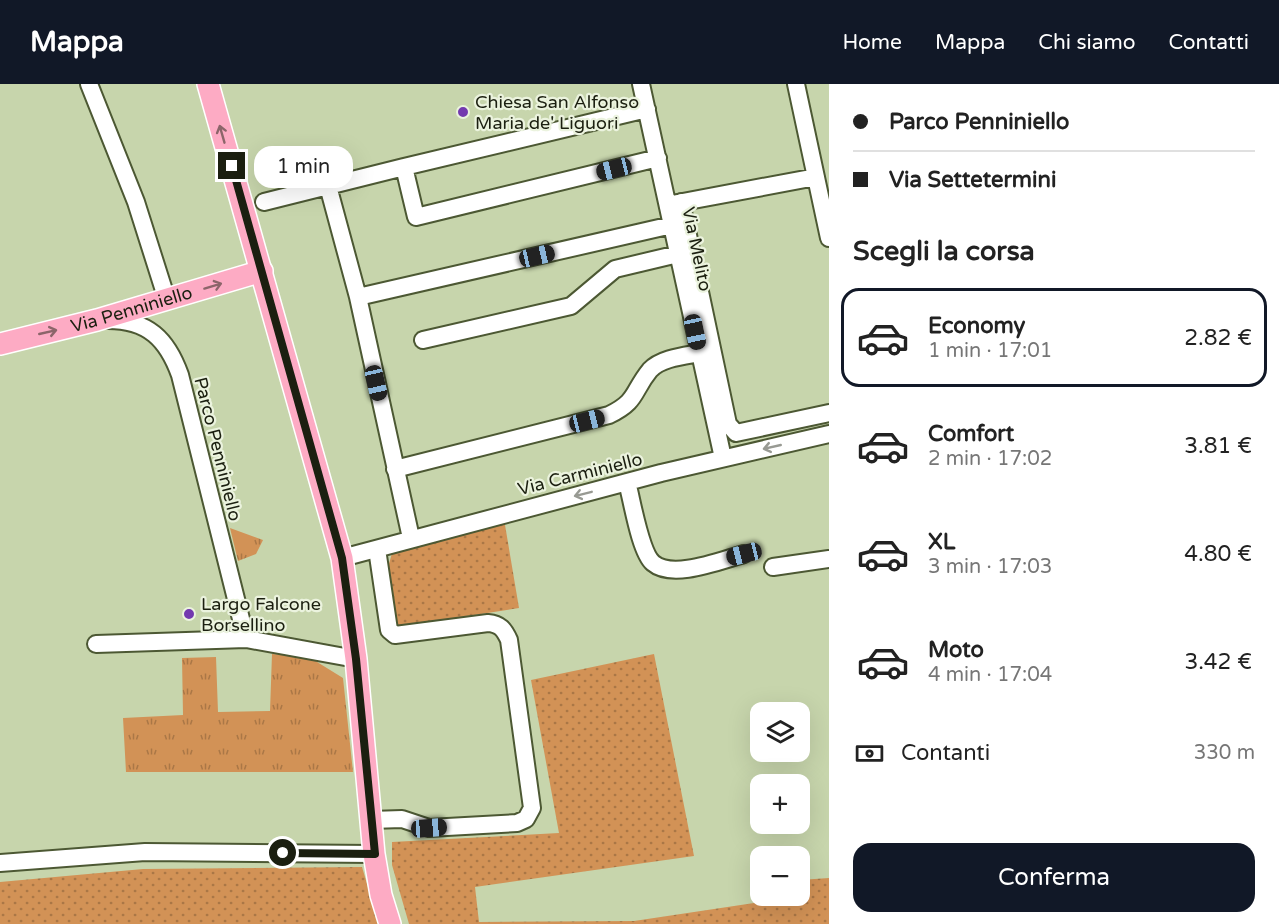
<!DOCTYPE html>
<html lang="it">
<meta charset="utf-8">
<style>
body{margin:0;font-family:"Varela Round",sans-serif;background:#f2f2f2;color:#222;height:100vh;display:flex;flex-direction:column;font-size:22px;white-space:nowrap}
*{box-sizing:border-box;margin:0}
p{font-size:20px;color:#767676}
.icon{flex:none;width:33px;height:33px;fill:none;stroke:currentColor;stroke-width:2;stroke-linecap:round;stroke-linejoin:round}
.map{position:relative;flex:1;overflow:hidden}
.drawer{display:flex;flex-direction:column;background:#fff;width:450px}
.drawer>*{flex:none}
.guide{display:grid;align-content:center;height:132px;padding:0 24px;background:#fff}
.tools{position:absolute;left:750px;top:618px;display:grid;gap:12px}
.tools a{display:grid;place-items:center;width:60px;height:60px;border-radius:12px;background:#fff;box-shadow:0 6px 24px #0002;font-size:30px}
.end{position:absolute;width:27px;height:27px;margin:-14px;border:8px solid #1b1f10;background:#fff;box-shadow:0 0 0 3px #fff}
.from{border-radius:50%}
.bubble{position:absolute;height:42px;border-radius:18px;background:#fff;box-shadow:0 6px 24px #0002;font-size:20px;font-weight:600;line-height:42px;text-align:center}
.car{position:absolute;width:18px;height:36px;margin:-18px -9px;border-radius:8px;box-shadow:0 0 4px 2px #0007;background:linear-gradient(#222 24%,#8ab4d8 0 40%,#222 0 76%,#8ab4d8 0 86%,#222 0)}
.guide b{display:flex;align-items:center;gap:21px;height:57px;font-size:22px}
.guide b+b{border-top:2px solid #e0e0e0}
.guide i{width:15px;height:15px;background:#222}
ul{padding:0;list-style:none}
li{display:flex;align-items:center;gap:18px;height:99px;margin:0 12px 9px;padding:0 12px;border:3px solid transparent;border-radius:18px}
li div{flex:1}
li b{display:block;font-size:22px}
li em{font-style:normal;font-weight:600}
li.active{border-color:#111827}
li>.icon{width:54px;height:54px;stroke-width:1.5}
h2{padding:0 24px;font-size:27px;line-height:72px}
.pay{display:flex;align-items:center;gap:15px;height:66px;padding:0 24px;font-size:22px}
.pay p{margin-inline-start:auto}
.action{display:flex;gap:12px;margin-top:auto;padding:12px 24px}
.action a{flex:1;height:69px;border-radius:18px;background:#111827;color:#fff;font-size:24px;font-weight:600;line-height:69px;text-align:center}
header{display:flex;align-items:center;gap:36px;box-sizing:border-box;height:84px;padding:0 30px;background:#111827;color:#fff}
header strong{font-size:28px}
nav{display:flex;gap:33px;margin-inline-start:auto;font-size:21px}
main{display:flex;flex:1;min-height:0}
.map>svg:first-child{display:block}
.grass{fill:url(#grass-dots)}
.park{fill:url(#park-tufts)}
.lines{fill:none;stroke-linecap:round;stroke-linejoin:round}
.minor-casing{stroke:#4c5833;stroke-width:20}
.major-casing{stroke:#fff;stroke-width:24}
.minor{stroke:#fff;stroke-width:16}
.major{stroke:#fdabc4;stroke-width:21}
.oneway{stroke:#8c656a}
.oneway2{stroke:#989a93}
.route{stroke:#1b1f10;stroke-width:8}
.poi-dot{fill:#7339af;stroke:#ebf3de;stroke-width:2}
.labels{text-anchor:middle;dominant-baseline:central;stroke-width:4.5;stroke-linejoin:round;paint-order:stroke}
.poi-label{font-size:18px;fill:#1b1f10;stroke:#ebf3de;text-anchor:start}
.street-label{font-size:18px;fill:#1b1f10;stroke:#ebf3de}
</style>
<header>
<strong>Mappa</strong>
<nav><a>Home</a><a>Mappa</a><a>Chi siamo</a><a>Contatti</a></nav>
</header>
<main>
<div class="map">
<svg width="829" height="840" viewBox="0 0 829 840">
<defs>
<pattern id="grass-dots" width="8" height="8" patternUnits="userSpaceOnUse" patternTransform="scale(1.5)"><rect width="8" height="8" fill="#d29256"/><path d="M2 2h.1M6 6h.1" fill="none" stroke="#aa7746" stroke-width="1.8" stroke-linecap="round"/></pattern>
<pattern id="park-tufts" width="24" height="20" patternUnits="userSpaceOnUse" patternTransform="scale(1.5)"><rect width="24" height="20" fill="#d29256"/><path d="M3 7l-1-3M5 7V3M7 7l1-3M15 17l-1-3M17 17v-4M19 17l1-3" fill="none" stroke="#aa7746"/></pattern>
</defs>
<rect width="100%" height="100%" fill="#c7d5ac"/>
<path class="grass" d="M504 435 519 524 397 543 388 483 393 466Z
M654 570 694 772 475 803 479 838 634 837 800 812V796L829 794V840H409L392 781V758L559 749 531 596Z
M362 783 379 840H0V798L143 785Z"/>
<path class="park" d="M230 444 263 456 256 470 238 477Z
M272 570 309 573 343 594 353 688H126L123 634 183 631 182 574 216 573 218 628 270 627Z"/>
<g class="lines">
<defs>
<path id="minor" d="M89 0 136 118 167 216
M641 0 723 374
M796 0 829 154
M647 25 404 83 416 133 658 74
M328 102 358 213 411 454
M264 118 404 83
M681 118 728 340 736 349 829 329
M672 120 816 93
M358 213 672 141
M108 236C148 236 167 255 180 291L246 555
M423 256 571 222 615 185 678 170
M395 385 609 331C638 317 632 308 650 286 661 274 684 272 700 269
M627 398C632 416 640 468 653 479 673 496 721 476 744 470
M342 474 661 389 829 350
M773 483 829 475
M96 560 246 555 356 575
M371 736 402 735 429 744 517 739 526 735 532 724 509 556C504 545 500 540 488 539L395 551 389 546 377 465
M0 779 145 768 374 770"/>
<g id="major">
<path d="M208 0 342 474 356 575 374 770 381 811 390 840"/>
<path id="s1" d="M0 260 97 236 262 187"/>
</g>
</defs>
<use href="#minor" class="minor-casing"/>
<use href="#major" class="major-casing"/>
<use href="#minor" class="minor"/>
<use href="#major" class="major"/>
</g>
<defs><path id="oneway-shaft" d="M-6 0H5M1.5-3L5.5 0L1.5 3" fill="none" stroke-width="1.6" stroke-linecap="round" stroke-linejoin="round" transform="scale(1.5)"/></defs>
<g class="oneway">
<use href="#oneway-shaft" transform="translate(222 50) rotate(-106)"/>
<use href="#oneway-shaft" transform="translate(213 202) rotate(-17)"/>
<use href="#oneway-shaft" transform="translate(48 248) rotate(-13)"/>
</g>
<g class="oneway2">
<use href="#oneway-shaft" transform="translate(772 363) rotate(167)"/>
<use href="#oneway-shaft" transform="translate(583 410) rotate(166)"/>
</g>
<g class="lines">
<path class="route" d="M232 82 342 474 356 575 375 770 283 769"/>
</g>
<g class="poi-dot">
<circle cx="463" cy="28" r="6"/>
<circle cx="189" cy="530" r="6"/>
</g>
<g class="labels">
<g class="poi-label">
<text x="475" y="18">Chiesa San Alfonso<tspan x="475" dy="21">Maria de' Liguori</tspan></text>
<text x="201" y="520">Largo Falcone<tspan x="201" dy="21">Borsellino</tspan></text>
</g>
<g class="street-label">
<text transform="translate(697 165) rotate(78)">Via Melito</text>
<text stroke="none"><textPath href="#s1" startOffset="136">Via Penniniello</textPath></text>
<text transform="translate(218 365) rotate(76)">Parco Penniniello</text>
<text transform="translate(580 390) rotate(-14)">Via Carminiello</text>
</g>
</g>
</svg>
<div class="tools">
<a><svg class="icon" aria-label="layers" viewBox="0 0 24 24"><path d="M12 4l9 5-9 5-9-5zM3 14l9 5 9-5"/></svg></a>
<a>+</a>
<a>−</a>
</div>
<i class="end from" style="left:283px;top:769px"></i>
<i class="end" style="left:232px;top:82px"></i>
<div class="bubble" style="left:254px;top:62px;width:99px">1 min</div>
<i class="car" style="left:614px;top:85px;rotate:256deg"></i>
<i class="car" style="left:537px;top:172px;rotate:77deg"></i>
<i class="car" style="left:695px;top:248px;rotate:168deg"></i>
<i class="car" style="left:376px;top:299px;rotate:167deg"></i>
<i class="car" style="left:587px;top:337px;rotate:76deg"></i>
<i class="car" style="left:744px;top:470px;rotate:256deg"></i>
<i class="car" style="left:429px;top:744px;rotate:86deg"></i>
</div>
<section class="drawer">
<div class="guide">
<b><i class="from"></i>Parco Penniniello</b>
<b><i></i>Via Settetermini</b>
</div>
<h2>Scegli la corsa</h2>
<ul>
<li class="active"><svg class="icon" aria-label="car" viewBox="0 0 24 24"><path d="M5 17H2v-5l4-1 3-4h7l3 4 3 1v5h-3M9 17h6M6 11h13"/><circle cx="7" cy="17" r="2"/><circle cx="17" cy="17" r="2"/></svg><div><b>Economy</b><p>1 min · 17:01</p></div><em>2.82 €</em></li>
<li><svg class="icon" aria-label="car" viewBox="0 0 24 24"><path d="M5 17H2v-5l4-1 3-4h7l3 4 3 1v5h-3M9 17h6M6 11h13"/><circle cx="7" cy="17" r="2"/><circle cx="17" cy="17" r="2"/></svg><div><b>Comfort</b><p>2 min · 17:02</p></div><em>3.81 €</em></li>
<li><svg class="icon" aria-label="car" viewBox="0 0 24 24"><path d="M5 17H2v-5l4-1 3-4h7l3 4 3 1v5h-3M9 17h6M6 11h13"/><circle cx="7" cy="17" r="2"/><circle cx="17" cy="17" r="2"/></svg><div><b>XL</b><p>3 min · 17:03</p></div><em>4.80 €</em></li>
<li><svg class="icon" aria-label="car" viewBox="0 0 24 24"><path d="M5 17H2v-5l4-1 3-4h7l3 4 3 1v5h-3M9 17h6M6 11h13"/><circle cx="7" cy="17" r="2"/><circle cx="17" cy="17" r="2"/></svg><div><b>Moto</b><p>4 min · 17:04</p></div><em>3.42 €</em></li>
</ul>
<div class="pay"><svg class="icon" aria-label="cash" viewBox="0 0 24 24"><path d="M3 7h18v10H3z"/><circle cx="12" cy="12" r="2"/></svg>Contanti<p>330 m</p></div>
<div class="action"><a>Conferma</a></div>
</section>
</main>
